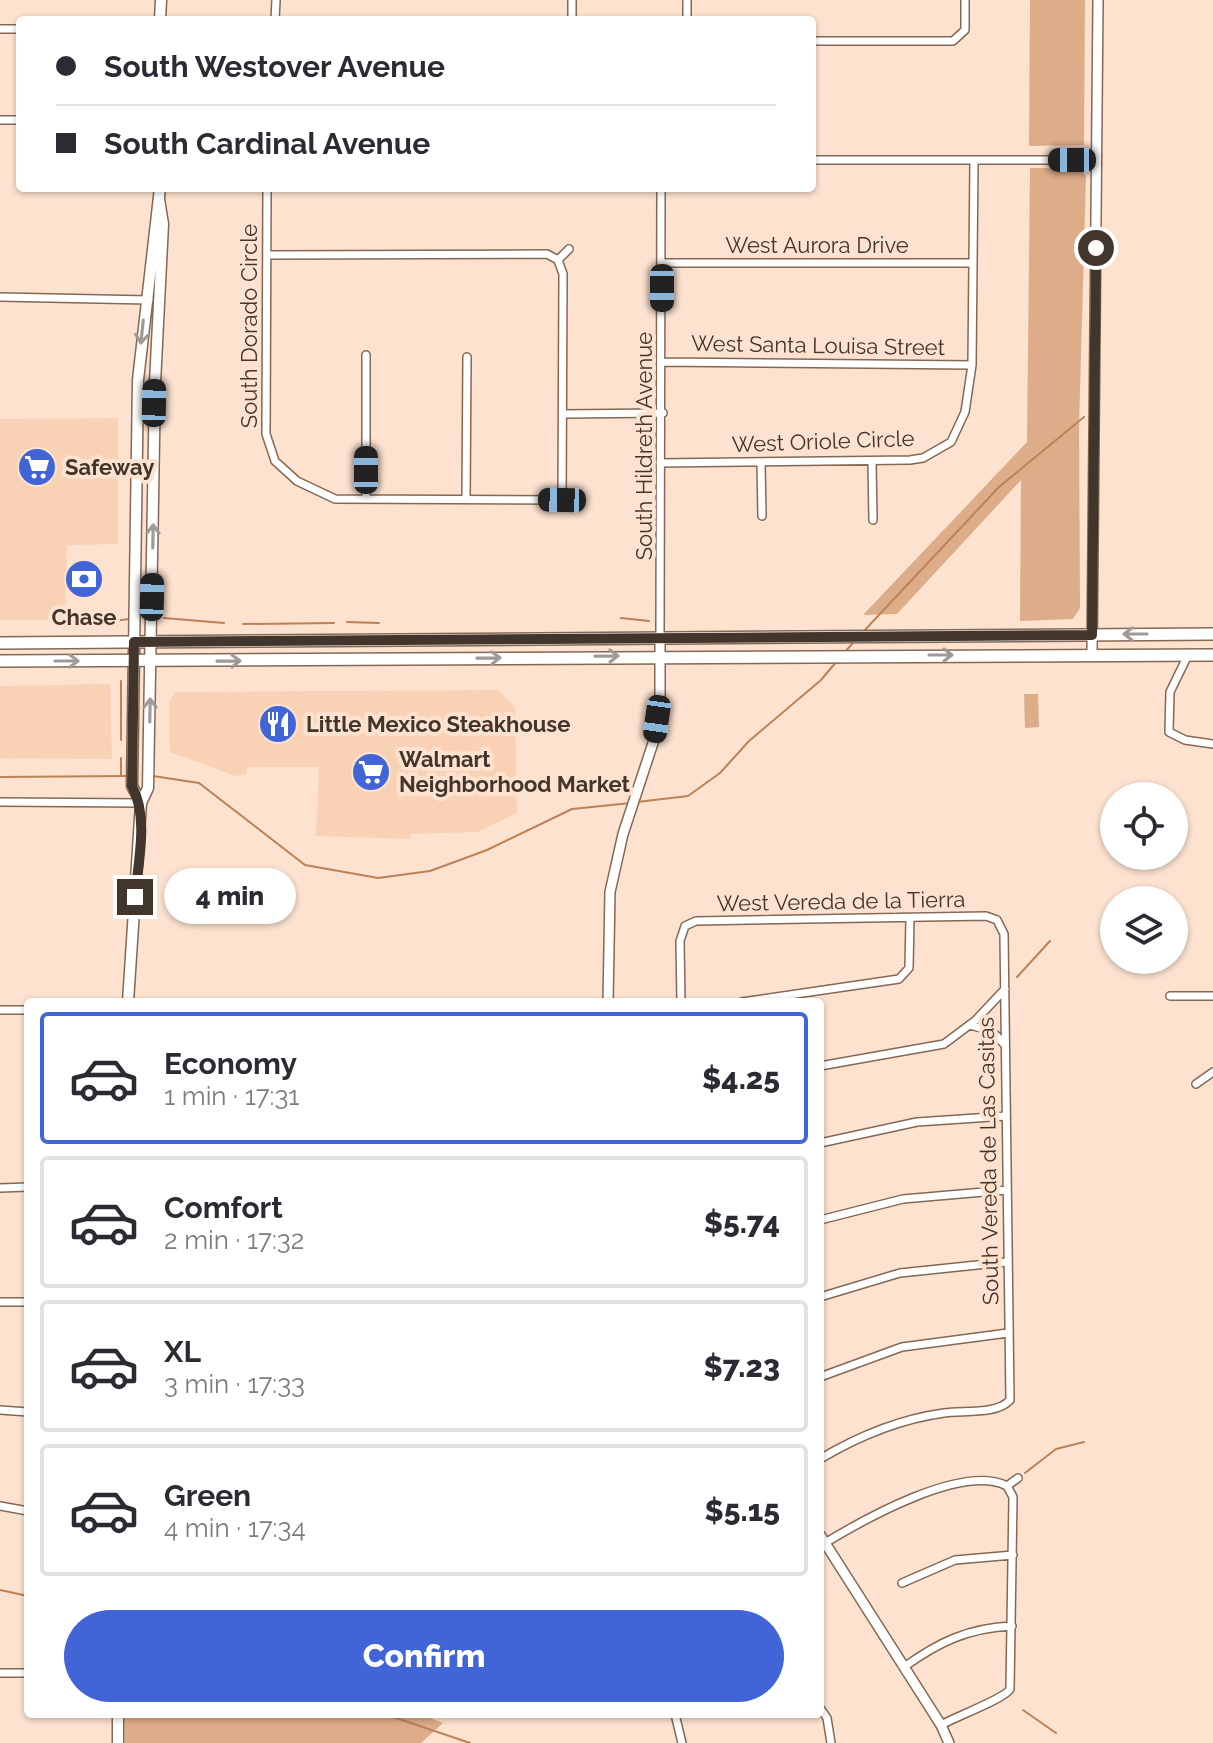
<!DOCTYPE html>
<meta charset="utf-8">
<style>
body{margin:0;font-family:Raleway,sans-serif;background:#f2f2f3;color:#2b2b33;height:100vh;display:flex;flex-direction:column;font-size:30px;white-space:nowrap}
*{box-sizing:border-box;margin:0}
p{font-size:26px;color:#7c7c81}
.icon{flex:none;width:44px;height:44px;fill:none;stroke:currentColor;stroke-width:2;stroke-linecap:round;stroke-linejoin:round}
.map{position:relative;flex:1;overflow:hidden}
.sheet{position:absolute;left:24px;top:998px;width:800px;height:720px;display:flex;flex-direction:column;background:#fff;border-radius:8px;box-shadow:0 2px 6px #0004}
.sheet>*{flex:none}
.guide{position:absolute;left:16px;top:16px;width:800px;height:176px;border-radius:8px;box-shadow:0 2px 6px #0004;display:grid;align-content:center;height:176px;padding:0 40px;background:#fff}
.controls{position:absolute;left:1100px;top:782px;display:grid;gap:16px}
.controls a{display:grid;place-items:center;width:88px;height:88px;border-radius:50%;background:#fff;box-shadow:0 2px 6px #0004;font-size:40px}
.end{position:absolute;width:36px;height:36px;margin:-18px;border:10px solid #42352c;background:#fff;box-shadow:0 0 0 4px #fff}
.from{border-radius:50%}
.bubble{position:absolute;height:56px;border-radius:28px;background:#fff;box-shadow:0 2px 6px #0004;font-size:26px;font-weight:800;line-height:56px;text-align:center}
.car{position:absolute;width:24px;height:48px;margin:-24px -12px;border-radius:10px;box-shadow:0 0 6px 2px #0007;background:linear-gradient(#222 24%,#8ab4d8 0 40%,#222 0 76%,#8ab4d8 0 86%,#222 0)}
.guide b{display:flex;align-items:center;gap:28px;height:76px;font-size:30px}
.guide b+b{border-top:2px solid #e1e1e2}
.guide i{width:20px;height:20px;background:#2b2b33}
ul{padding:14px 0 0;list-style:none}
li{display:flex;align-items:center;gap:24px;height:132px;margin:0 16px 12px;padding:0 24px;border:4px solid #e1e1e2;border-radius:8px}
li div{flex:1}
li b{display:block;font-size:30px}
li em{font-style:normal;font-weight:800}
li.selected{border-color:#4164d6}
li>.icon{width:72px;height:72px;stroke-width:1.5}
.action{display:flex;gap:16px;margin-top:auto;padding:16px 40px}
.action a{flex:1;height:92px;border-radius:48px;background:#4164d6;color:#fff;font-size:32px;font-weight:800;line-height:92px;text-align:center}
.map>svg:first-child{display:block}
.built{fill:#f9d2b6}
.green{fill:#ddac89}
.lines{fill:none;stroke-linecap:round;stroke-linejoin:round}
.stream{stroke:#bb8258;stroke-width:2}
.minor-casing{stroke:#846853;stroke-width:10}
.tertiary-casing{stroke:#846853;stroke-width:12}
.secondary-casing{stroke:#846853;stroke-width:13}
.primary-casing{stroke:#846853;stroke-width:14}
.minor{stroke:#fff;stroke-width:7}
.tertiary{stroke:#fff;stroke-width:9}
.secondary{stroke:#fff;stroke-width:10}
.primary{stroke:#fff;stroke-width:11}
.oneway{stroke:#a09a96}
.route{stroke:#42352c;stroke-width:10}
.labels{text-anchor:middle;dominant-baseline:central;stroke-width:8;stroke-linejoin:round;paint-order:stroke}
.street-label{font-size:22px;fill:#42352c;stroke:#fce2cf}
.poi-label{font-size:22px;font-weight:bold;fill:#42352c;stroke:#fce2cf;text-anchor:start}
</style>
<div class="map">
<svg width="1213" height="1743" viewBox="0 0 1213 1743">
<rect width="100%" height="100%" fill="#fce2cf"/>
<path class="built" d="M118 418V544L67 545 65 620H0V419Z
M110 684 112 759 0 758V686Z
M498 690 515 707 517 813 477 832 411 834 410 839 316 836 319 767H248L246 774 236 776 170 752 169 701 176 692Z"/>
<path class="green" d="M1030 0H1085L1084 145 1029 146Z
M1030 168H1079L1086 176 1079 426 1080 608 1073 619 1020 621 1021 480 897 614 863 615 1027 442Z
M1024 694H1038L1039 727 1025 728Z
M124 1714H420L443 1723 421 1743H125Z"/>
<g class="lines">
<path class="stream" d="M164 618 224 623
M621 618 649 621
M347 622 379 623
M243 624 334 623
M69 626 130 619
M863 632 999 487 1084 417
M844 653 853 643
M121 740V681
M121 776V758
M153 776 199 783 305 865 378 878 430 871 487 850 572 809 631 803
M0 777 127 776
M637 802 688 796 720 773 749 741 821 680 837 661
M1017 977 1050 941
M1025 1473 1056 1449 1084 1442
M0 1590 28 1596
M1023 1710 1056 1733
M384 1714 470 1743"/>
<defs>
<path id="minor" d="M572 0V20
M275 20 276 0
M687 20V0
M0 29H20
M812 41H953L965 30V0
M0 120H20
M812 160H1097
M267 188 266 434 275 461 297 481 335 499 562 500 563 274 558 260
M267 255 547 254 558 260
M558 260 569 249
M662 263H971
M0 297 149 300
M663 362 972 365
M564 414 663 413
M872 462 873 520
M660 463 910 460 923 458 951 442 965 412 972 365 974 161
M761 463 762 516
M366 498V355
M466 498 467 357
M660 636 661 188
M1188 655 1170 692 1169 732 1185 740 1213 744
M0 802 141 803
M685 926 696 921 986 916 997 920
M1170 996H1213
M681 1002 680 941 685 926
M742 1002 899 979 909 968 910 918
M0 1010H28
M970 1025 992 1031 1005 1045
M820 1066 944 1044 976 1020 1005 989
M1196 1084 1213 1072
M820 1143 917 1122 1006 1116
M0 1188 28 1187
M820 1220 903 1199 1007 1190
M820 1297 900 1273 1006 1262
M0 1302H28
M820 1377 902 1347 1008 1333
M0 1410 28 1412
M820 1459C857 1437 900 1419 944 1413 963 1410 997 1415 1010 1400L1004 934 997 920
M1007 1486 1018 1478
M0 1506 28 1511
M825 1543C863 1520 963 1463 1007 1486
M902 1583 955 1560 1013 1555
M904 1667C939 1642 968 1628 1012 1626
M0 1673H28
M820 1708 827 1718 831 1743
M675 1714 682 1743
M941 1725C955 1717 1006 1698 1010 1689L1013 1497 1007 1486"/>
<path id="tertiary" d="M1092 654 1098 0
M608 1002 610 892 623 834 655 737 660 700V636
M820 1535 941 1725 949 1743"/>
<path id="secondary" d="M160 20 161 0
M141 803 132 786 138 380 160 188
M128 1002 141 803 148 788 155 383 163 224 159 199
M118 1714V1743"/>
<path id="primary" d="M0 643 1213 634
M0 661 1213 655"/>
</defs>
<use href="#minor" class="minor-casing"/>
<use href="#tertiary" class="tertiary-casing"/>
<use href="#secondary" class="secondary-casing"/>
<use href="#primary" class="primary-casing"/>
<use href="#minor" class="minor"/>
<use href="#tertiary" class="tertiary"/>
<use href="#secondary" class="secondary"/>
<use href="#primary" class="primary"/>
</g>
<defs><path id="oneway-shaft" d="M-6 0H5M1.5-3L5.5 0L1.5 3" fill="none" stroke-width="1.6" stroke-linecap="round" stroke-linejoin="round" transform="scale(2)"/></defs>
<g class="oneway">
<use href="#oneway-shaft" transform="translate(142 332) rotate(96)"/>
<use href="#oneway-shaft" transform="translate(153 536) rotate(-89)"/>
<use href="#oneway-shaft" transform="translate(1135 634) rotate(180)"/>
<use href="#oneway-shaft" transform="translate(941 655)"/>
<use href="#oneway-shaft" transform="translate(607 656) rotate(-1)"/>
<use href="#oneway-shaft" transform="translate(489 658) rotate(-1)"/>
<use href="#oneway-shaft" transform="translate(67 661)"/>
<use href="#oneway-shaft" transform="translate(229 661) rotate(-1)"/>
<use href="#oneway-shaft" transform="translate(150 710) rotate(-89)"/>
</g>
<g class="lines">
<path class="route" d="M135 897C138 862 149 818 132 786L134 642 1092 635 1096 248"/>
</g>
<defs>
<symbol id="supermarket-disc" viewBox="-11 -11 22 22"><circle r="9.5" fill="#4164d6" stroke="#fce2cf"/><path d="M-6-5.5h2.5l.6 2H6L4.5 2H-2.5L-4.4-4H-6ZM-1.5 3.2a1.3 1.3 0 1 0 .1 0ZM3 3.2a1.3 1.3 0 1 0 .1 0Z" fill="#fff"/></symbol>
<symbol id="bank-disc" viewBox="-11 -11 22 22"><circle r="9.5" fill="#4164d6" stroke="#fce2cf"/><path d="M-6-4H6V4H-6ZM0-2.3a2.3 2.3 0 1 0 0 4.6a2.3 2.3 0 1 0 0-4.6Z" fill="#fff"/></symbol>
<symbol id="restaurant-disc" viewBox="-11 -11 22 22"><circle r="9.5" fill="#4164d6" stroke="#fce2cf"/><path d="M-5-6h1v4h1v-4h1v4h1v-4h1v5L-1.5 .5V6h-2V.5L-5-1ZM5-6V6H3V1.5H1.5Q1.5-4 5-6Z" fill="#fff"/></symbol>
</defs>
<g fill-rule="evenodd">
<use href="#supermarket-disc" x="15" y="445" width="44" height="44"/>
<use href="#bank-disc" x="62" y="557" width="44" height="44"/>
<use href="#restaurant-disc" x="256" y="702" width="44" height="44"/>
<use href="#supermarket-disc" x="349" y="750" width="44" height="44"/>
</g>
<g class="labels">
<g class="street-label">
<text x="817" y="245">West Aurora Drive</text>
<text transform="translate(249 326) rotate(-90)">South Dorado Circle</text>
<text transform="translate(818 345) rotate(1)">West Santa Louisa Street</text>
<text transform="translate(823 441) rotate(-2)">West Oriole Circle</text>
<text transform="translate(644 446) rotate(-90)">South Hildreth Avenue</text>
<text transform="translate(841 901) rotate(-1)">West Vereda de la Tierra</text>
<text transform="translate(988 1161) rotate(-91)">South Vereda de Las Casitas</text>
</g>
<g class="poi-label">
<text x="65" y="467">Safeway</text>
<text x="84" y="617" text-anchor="middle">Chase</text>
<text x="306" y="724">Little Mexico Steakhouse</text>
<text x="399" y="759">Walmart<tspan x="399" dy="25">Neighborhood Market</tspan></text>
</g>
</g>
</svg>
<div class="controls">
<a><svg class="icon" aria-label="locate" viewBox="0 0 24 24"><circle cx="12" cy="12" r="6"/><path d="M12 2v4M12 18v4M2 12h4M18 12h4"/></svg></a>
<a><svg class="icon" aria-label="layers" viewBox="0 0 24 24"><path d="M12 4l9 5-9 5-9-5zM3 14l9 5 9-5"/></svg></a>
</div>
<i class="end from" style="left:1096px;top:248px"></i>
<i class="end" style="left:135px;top:897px"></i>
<div class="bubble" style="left:164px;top:868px;width:132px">4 min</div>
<i class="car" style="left:1072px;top:160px;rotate:270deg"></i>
<i class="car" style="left:662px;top:288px;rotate:180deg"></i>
<i class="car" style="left:154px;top:403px;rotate:1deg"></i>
<i class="car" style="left:366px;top:470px;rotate:0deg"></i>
<i class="car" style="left:562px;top:500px;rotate:271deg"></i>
<i class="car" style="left:152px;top:597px;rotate:1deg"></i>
<i class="car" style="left:657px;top:719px;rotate:188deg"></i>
<div class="guide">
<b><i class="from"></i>South Westover Avenue</b>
<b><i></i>South Cardinal Avenue</b>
</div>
<section class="sheet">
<ul>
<li class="selected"><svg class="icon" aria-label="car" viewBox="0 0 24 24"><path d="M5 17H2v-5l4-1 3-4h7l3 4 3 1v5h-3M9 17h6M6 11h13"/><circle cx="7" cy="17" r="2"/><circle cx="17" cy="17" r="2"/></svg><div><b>Economy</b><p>1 min · 17:31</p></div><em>$4.25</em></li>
<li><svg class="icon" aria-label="car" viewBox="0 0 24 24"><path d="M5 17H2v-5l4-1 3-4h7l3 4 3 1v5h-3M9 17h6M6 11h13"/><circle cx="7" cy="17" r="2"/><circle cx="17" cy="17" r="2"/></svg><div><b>Comfort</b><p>2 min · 17:32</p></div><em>$5.74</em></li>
<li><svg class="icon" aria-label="car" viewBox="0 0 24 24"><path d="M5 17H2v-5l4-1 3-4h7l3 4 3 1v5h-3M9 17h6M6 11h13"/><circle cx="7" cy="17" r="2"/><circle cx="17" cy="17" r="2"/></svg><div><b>XL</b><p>3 min · 17:33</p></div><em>$7.23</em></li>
<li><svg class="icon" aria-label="car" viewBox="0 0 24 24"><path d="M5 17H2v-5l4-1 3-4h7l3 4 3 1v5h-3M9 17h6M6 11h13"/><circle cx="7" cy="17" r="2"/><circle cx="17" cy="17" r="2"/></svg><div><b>Green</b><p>4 min · 17:34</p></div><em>$5.15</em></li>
</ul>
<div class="action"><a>Confirm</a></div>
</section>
</div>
